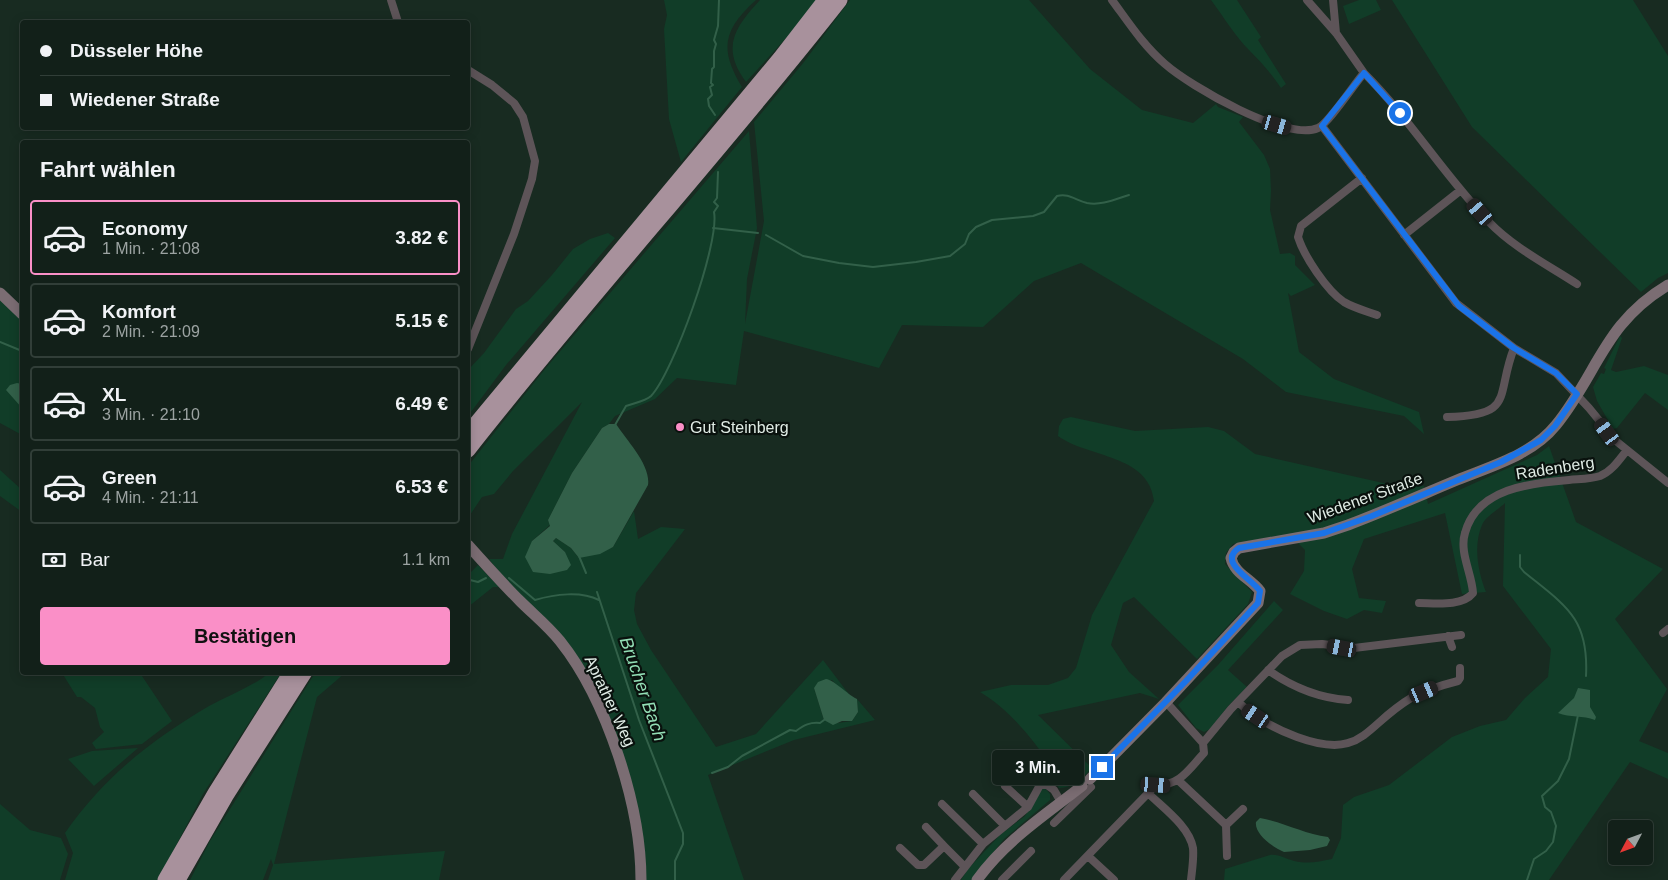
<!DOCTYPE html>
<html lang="de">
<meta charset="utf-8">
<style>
body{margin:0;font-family:Arial,sans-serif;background:#1f2d26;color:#f1f3f6;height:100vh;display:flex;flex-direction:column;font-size:19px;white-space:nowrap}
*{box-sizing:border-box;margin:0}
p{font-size:16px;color:#9ca3a2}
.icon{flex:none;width:28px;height:28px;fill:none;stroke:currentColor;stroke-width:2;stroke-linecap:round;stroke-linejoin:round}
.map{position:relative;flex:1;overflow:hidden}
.panel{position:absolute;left:20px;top:140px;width:450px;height:535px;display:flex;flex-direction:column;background:#122019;border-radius:5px;box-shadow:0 2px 12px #0003,0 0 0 1px #313e38}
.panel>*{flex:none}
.banner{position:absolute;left:20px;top:20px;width:450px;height:110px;border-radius:5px;box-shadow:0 2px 12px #0003,0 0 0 1px #313e38;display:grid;align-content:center;height:110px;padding:0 20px;background:#122019}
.needle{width:32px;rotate:229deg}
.fabs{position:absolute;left:1608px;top:820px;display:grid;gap:10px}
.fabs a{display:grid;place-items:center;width:45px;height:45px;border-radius:5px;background:#122019;box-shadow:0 2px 12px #0003,0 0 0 1px #313e38;font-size:25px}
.end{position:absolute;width:22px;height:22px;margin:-11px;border:6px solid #1a73e8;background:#fff;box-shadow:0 0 0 2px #fff}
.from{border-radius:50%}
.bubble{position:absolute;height:35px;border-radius:5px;background:#122019;box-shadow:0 2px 12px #0003,0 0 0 1px #313e38;font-size:16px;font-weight:700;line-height:35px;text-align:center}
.car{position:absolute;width:15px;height:30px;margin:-15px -8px;border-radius:6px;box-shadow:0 0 4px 1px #0007;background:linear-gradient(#222 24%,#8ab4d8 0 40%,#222 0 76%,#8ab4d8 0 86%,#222 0)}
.banner b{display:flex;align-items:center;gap:18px;height:48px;font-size:19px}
.banner b+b{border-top:1px solid #313e38}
.banner i{width:12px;height:12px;background:#f1f3f6}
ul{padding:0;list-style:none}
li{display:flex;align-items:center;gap:15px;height:75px;margin:0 10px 8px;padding:0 10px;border:2px solid #313e38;border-radius:5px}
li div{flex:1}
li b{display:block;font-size:19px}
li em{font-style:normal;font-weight:700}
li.active{border-color:#fa8fc7}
li>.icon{width:45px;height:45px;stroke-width:1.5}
h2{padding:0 20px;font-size:22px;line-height:60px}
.pay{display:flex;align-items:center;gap:12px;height:55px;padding:0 20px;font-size:19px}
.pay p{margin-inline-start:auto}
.primary-button{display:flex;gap:10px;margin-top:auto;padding:10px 20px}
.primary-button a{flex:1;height:58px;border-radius:5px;background:#fa8fc7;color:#111;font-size:20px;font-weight:700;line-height:58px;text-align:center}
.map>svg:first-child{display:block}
.green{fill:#113d28}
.water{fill:#326049}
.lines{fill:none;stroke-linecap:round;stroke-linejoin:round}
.stream{stroke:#326049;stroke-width:2}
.street{stroke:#5d5458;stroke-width:8}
.secondary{stroke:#7b6d73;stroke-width:11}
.highway{stroke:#a8919c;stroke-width:15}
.route{stroke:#1a73e8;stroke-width:6}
.poi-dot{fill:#fa8fc7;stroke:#09110d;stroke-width:2}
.labels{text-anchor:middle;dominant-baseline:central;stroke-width:4.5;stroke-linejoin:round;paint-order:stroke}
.poi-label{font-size:16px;fill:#e0ece5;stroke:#09110d;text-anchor:start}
.street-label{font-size:16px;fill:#e0ece5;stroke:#09110d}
.water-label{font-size:18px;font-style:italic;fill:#92deb5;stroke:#09110d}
</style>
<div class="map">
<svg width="1668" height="880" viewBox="0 0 1668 880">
<rect width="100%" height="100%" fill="#182b21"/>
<path class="green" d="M664 0H756C723 30 719 49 742 87L681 162 669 119 664 29 667 15Z
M760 0H817L796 27 746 82C721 48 734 28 760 0Z
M850 0H1029L1090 69 1142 110 1193 123 1216 104 1218 107 1243 117 1239 122 1264 155 1270 169 1271 191 1270 210 1280 254 1290 253 1295 256V265L1315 285 1291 296 1288 293 1299 352 1334 379 1419 412 1424 434 1404 416 1286 392 1243 359 1081 263 1034 281 983 327 902 325 879 368 744 331 736 385 677 378 655 399 615 416 609 424 602 428 572 473 548 520 550 525 532 541 565 552 553 541 556 538 571 548 579 558 613 547 634 511 638 539 661 527 685 529 636 593 634 610 637 624 651 650 716 747 756 734 823 660 851 697 841 690 832 680 814 688 824 720 838 723 852 721 858 712 857 699 875 720 794 740 708 775 744 880H646L643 837 622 752 601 701 489 559H503L512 534 582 402 513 471 494 494 482 497 468 518V466L545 369 749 131 757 228 747 279 745 324 764 221 754 122 804 62Z
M1211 0H1237L1261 37 1258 40 1286 84 1281 88C1272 74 1260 61 1249 50 1235 36 1223 16 1211 0Z
M1359 0H1376L1381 10 1349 24 1343 6Z
M1392 0H1633L1668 56V273L1658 278 1641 292 1472 127Z
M608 233 615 238 506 365 468 416V370L484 353 516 309 528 301 552 275 573 249 590 239Z
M0 300 22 321V435L0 423Z
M1620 336 1622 338 1611 370 1616 372 1644 366 1668 375V410L1645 393 1617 428 1613 429 1597 401 1593 387 1601 373 1604 374 1606 369 1604 368Z
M1071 417 1135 431 1208 427 1224 431 1255 454 1401 487 1424 486 1428 504 1537 455 1549 446 1576 522 1663 569 1615 619 1667 689 1639 741 1668 753V779L1630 762 1549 880H1224L1225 869 1270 855C1279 854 1286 859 1294 861 1308 864 1318 862 1332 859L1341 838 1343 805 1354 797 1389 785 1452 737 1480 726 1506 720 1525 698 1548 677 1551 649 1503 586 1505 503C1499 509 1485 517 1482 525 1473 546 1478 572 1486 592L1462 594 1445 513 1364 539 1352 569 1359 598 1386 601 1382 613 1364 610 1347 619 1324 611 1290 594 1304 571 1305 550 1289 534 1233 544 1226 553 1225 564 1252 592 1248 604 1197 659 1134 597 1123 603 1111 645 1129 672 1159 699 1140 693 1038 715 1092 768C1083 777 1073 788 1059 788L1053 778 1061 779C1037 746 1016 714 980 692L1011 685H1048L1068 678 1076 668 1092 615 1154 501C1149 454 1088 458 1058 436L1059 426 1063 419Z
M0 470 22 490V512L0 496Z
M478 565 499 587H493L468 607V575Z
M1274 601 1283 610 1228 670 1247 687 1229 705 1210 729 1204 732 1196 728 1178 705 1218 665Z
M62 673H149L142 676 172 721 142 744 96 749 92 743 104 732 100 727 95 708 81 697H77Z
M269 673H281L203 794 158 880H65L73 853 65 833C104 777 150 741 209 706 229 695 252 687 269 673Z
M315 673H345L317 697 274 864 445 851 439 880H268L273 865 271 859 263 880H190L210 841Z
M138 748 94 786 68 759 92 751Z
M1041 789H1046L1050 794V800L1004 839 971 880H961L968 869 1000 835 1025 816Z
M0 804 30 830 61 838 68 854 60 880H0Z"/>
<path class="water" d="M17 383 22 384V408L6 390 10 385Z
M609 424H616C627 441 651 465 648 485L613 547 600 554 579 558 571 548 556 538 553 541 565 552 571 565 567 570 550 574 533 572 525 557 532 541 550 526 548 520 572 473 602 428Z
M826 679C834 680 847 694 857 699L858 712 852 721H842L833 725 824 720 814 688 818 682Z
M1578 688 1590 690V707L1596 717 1595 720C1583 715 1570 718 1558 713L1574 698Z
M1260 818C1284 822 1304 834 1328 837L1330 840 1327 846 1310 850 1284 852C1274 848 1254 834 1256 822Z"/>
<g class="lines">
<path class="stream" d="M715 115 709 106 708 99 712 95 710 87 713 85 711 83 712 69 714 67V51L716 44 714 40 718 26 719 0
M713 228 758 233
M766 235 803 256 839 263 873 267 916 262 950 256 965 244 969 234 976 227 992 220 1033 216 1044 212 1057 196C1069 193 1075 200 1087 203 1101 206 1116 199 1129 195
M0 342 22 351
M615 425 626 406C634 403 646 401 651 396 673 373 720 243 714 212L718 206 714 202 717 198 718 172
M1520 555V567L1524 572C1566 606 1589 618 1586 676
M579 556 586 573
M509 578 535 600C555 594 581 591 599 600
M468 587 470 580 478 582 486 578
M597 592 639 720 683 833V844L675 861V880
M712 773 728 767 742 756 790 730 796 731C804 725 810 722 820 723L824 720
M1527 880 1534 859 1546 851 1553 842 1556 826 1551 812 1545 807 1542 796 1558 781 1569 759 1578 715"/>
<path class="street" d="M391 0 398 22
M1112 0C1129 23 1143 45 1165 64 1190 86 1286 142 1318 128 1328 124 1355 83 1364 73L1336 33 1307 0
M1333 0 1336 33
M468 70 492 85 514 103 523 117 535 161 532 179 514 234 468 349
M1364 73C1410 119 1444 175 1489 222 1514 248 1548 265 1577 284
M1322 126 1456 303 1514 348 1556 373 1589 408 1616 441 1668 483
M1362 178 1301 226 1298 237C1304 256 1327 291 1344 302 1354 308 1366 311 1377 315
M1404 235 1461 190
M1447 417C1516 415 1495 397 1514 348
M1419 603C1434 603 1462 607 1473 593 1472 574 1459 552 1465 533 1477 488 1531 483 1569 480 1579 479 1591 479 1600 476 1612 471 1619 460 1627 450
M1663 633 1668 629
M1448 636 1452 647
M1268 670C1292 687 1318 698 1348 700
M1166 702 1203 743
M1238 702C1255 718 1275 729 1297 737 1363 761 1364 726 1411 698 1426 690 1442 685 1458 681L1460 678V668
M1203 743 1231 709 1282 656 1300 645 1322 644 1354 648 1461 635
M1179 781 1226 825 1243 809
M1005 786 1028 807
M1148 793C1163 808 1189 826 1193 848 1194 858 1192 870 1191 880
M973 794 1005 826
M942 804 983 844
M1054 823 1091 787
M1226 825 1227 856
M926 827 944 846
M900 848 918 865H924L944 846 964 866
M1088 856 1114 880
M955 880 983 844 1028 807 1040 785H1047L1054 790 1061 802
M1002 880 1031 851
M1064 880 1156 785C1180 786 1189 769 1204 753L1203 743"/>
<path class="secondary" d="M0 293 22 314
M468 545C485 564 502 583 520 601 533 614 548 626 560 641 607 700 641 806 641 880
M1090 779 1166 702 1258 603 1260 591C1251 579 1234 573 1231 558L1234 552 1239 548 1324 533 1348 525C1385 511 1421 495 1457 480 1491 466 1532 455 1556 425 1598 373 1604 323 1668 285
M977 880C1006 840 1044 816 1082 786"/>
<path class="highway" d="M468 433 780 58 825 0
M468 450C588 297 720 153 840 0
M165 880 215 793 291 672
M178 880 226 796 305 672"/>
</g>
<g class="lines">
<path class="route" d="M1102 767 1186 681 1258 603 1260 591C1252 579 1217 562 1239 548L1324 533 1372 516 1501 462 1541 440 1555 426 1577 394 1556 373 1514 348 1459 306 1322 126 1364 73 1400 113"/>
</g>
<circle class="poi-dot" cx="680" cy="427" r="5"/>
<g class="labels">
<g class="poi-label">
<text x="690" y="427">Gut Steinberg</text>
</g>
<g class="street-label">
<text transform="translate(1555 468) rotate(-9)">Radenberg</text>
<text transform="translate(1365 498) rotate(-20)">Wiedener Straße</text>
<text transform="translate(610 701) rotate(65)">Aprather Weg</text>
</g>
<g class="water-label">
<text transform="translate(643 689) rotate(71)">Brucher Bach</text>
</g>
</g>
</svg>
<div class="fabs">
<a><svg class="needle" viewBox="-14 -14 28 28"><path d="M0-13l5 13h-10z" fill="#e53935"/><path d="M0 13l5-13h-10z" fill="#9ca3a2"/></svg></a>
</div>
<i class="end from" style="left:1400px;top:113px"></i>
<i class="end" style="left:1102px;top:767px"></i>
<div class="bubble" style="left:992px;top:750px;width:92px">3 Min.</div>
<i class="car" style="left:1277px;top:125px;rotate:106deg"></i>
<i class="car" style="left:1480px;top:212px;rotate:319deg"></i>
<i class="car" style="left:1607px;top:432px;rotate:324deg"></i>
<i class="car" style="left:1342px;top:648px;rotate:281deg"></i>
<i class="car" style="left:1424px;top:692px;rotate:67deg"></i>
<i class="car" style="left:1256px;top:716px;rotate:304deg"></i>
<i class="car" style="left:1156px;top:785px;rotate:94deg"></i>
<div class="banner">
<b><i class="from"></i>Düsseler Höhe</b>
<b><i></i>Wiedener Straße</b>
</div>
<section class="panel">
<h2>Fahrt wählen</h2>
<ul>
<li class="active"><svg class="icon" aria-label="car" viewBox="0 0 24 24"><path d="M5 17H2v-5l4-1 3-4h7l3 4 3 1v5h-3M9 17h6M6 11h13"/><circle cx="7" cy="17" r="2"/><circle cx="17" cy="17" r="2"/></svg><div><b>Economy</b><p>1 Min. · 21:08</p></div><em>3.82 €</em></li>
<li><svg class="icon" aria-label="car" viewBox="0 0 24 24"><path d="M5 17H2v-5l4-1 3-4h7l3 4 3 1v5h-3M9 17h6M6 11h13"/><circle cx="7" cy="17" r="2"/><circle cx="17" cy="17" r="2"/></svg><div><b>Komfort</b><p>2 Min. · 21:09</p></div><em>5.15 €</em></li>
<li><svg class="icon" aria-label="car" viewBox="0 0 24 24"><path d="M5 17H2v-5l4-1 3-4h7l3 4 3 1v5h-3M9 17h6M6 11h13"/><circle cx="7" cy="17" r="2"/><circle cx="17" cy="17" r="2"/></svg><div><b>XL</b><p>3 Min. · 21:10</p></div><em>6.49 €</em></li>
<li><svg class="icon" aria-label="car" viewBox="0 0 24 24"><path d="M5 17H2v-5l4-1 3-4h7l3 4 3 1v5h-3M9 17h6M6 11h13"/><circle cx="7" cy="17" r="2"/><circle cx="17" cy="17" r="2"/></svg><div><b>Green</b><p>4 Min. · 21:11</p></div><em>6.53 €</em></li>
</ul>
<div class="pay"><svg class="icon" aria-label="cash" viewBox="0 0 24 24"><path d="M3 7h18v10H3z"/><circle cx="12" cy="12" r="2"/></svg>Bar<p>1.1 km</p></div>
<div class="primary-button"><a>Bestätigen</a></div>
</section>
</div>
